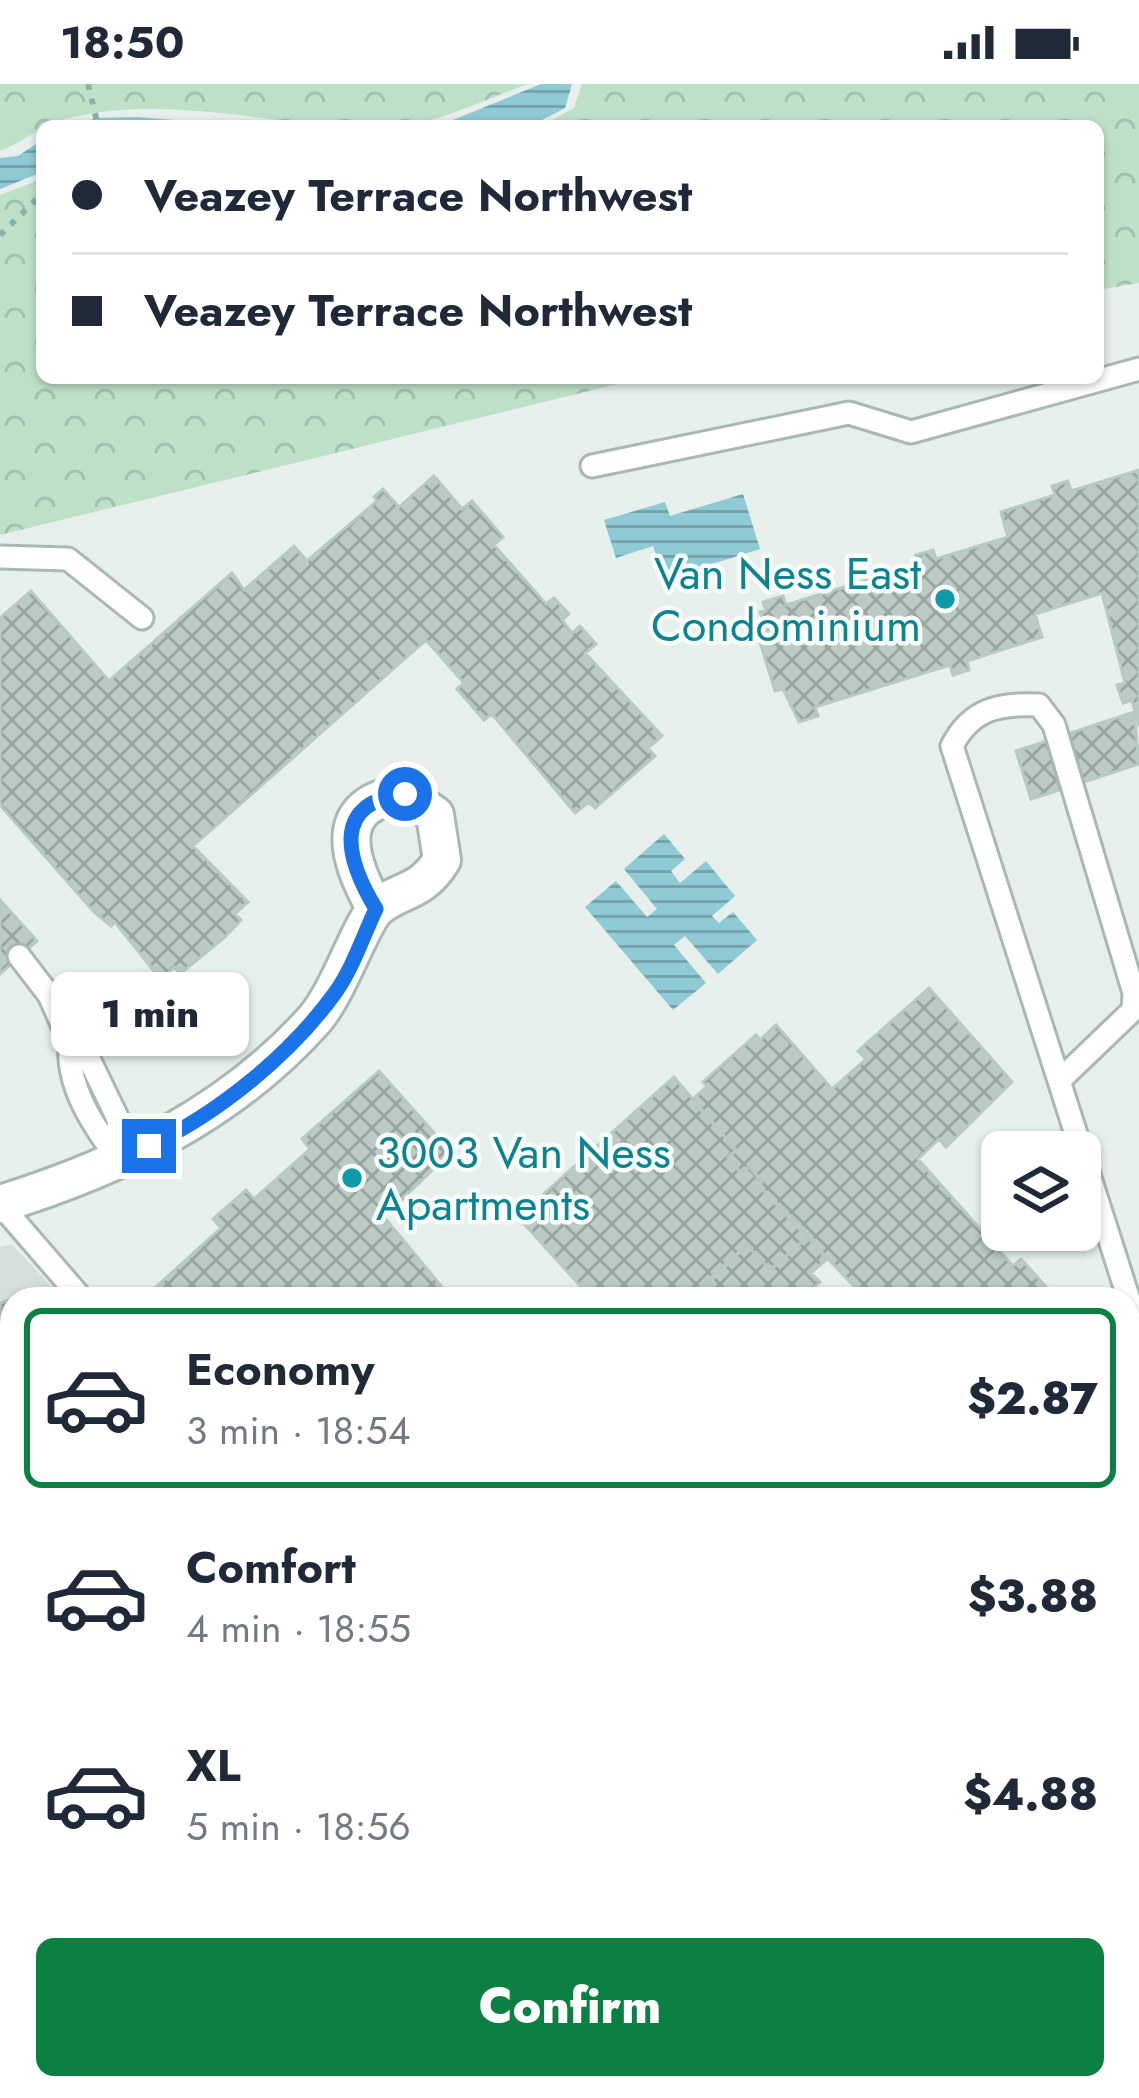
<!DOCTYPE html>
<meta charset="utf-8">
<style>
body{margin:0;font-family:Jost,sans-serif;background:#f6f6f7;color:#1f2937;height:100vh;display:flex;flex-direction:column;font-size:45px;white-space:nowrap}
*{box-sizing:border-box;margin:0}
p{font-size:39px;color:#747a83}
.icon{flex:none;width:66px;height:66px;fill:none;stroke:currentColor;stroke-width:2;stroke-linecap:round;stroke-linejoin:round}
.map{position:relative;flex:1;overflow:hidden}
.panel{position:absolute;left:0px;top:1203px;width:1140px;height:813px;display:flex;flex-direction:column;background:#fff;border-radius:36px 36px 0 0;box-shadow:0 3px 9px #0004}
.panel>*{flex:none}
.banner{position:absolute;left:36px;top:36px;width:1068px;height:264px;border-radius:18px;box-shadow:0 3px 9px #0004;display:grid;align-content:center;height:264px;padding:0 36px;background:#fff}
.buttons{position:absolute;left:981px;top:1047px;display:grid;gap:24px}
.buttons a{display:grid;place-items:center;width:120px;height:120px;border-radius:18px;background:#fff;box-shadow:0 3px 9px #0004;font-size:60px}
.end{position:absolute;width:54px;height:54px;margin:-27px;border:15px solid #1a73e8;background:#fff;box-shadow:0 0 0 6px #fff}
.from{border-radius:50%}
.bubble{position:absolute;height:84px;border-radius:18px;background:#fff;box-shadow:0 3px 9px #0004;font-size:39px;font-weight:800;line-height:84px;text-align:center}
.banner b{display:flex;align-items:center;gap:42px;height:114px;font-size:45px}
.banner b+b{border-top:3px solid #e0e1e3}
.banner i{width:30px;height:30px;background:#1f2937}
ul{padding:21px 0 0;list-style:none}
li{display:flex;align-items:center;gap:36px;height:180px;margin:0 24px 18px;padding:0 12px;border:6px solid transparent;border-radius:18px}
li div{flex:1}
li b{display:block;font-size:45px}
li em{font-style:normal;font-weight:800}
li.selected{border-color:#0b8043}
li>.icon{width:108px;height:108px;stroke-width:1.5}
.button{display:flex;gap:24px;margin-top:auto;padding:24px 36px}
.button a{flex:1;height:138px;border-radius:18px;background:#0b8043;color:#fff;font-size:48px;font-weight:800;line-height:138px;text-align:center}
.status{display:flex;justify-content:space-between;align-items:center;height:84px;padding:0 60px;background:#fff;direction:ltr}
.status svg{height:33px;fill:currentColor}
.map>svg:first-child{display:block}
.built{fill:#d4dfda}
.forest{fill:url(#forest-crowns)}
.water{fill:url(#water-rules)}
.building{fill:url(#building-cross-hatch);stroke:#b8c9c2;stroke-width:3}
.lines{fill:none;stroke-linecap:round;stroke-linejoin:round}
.lane-casing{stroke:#a8b8b2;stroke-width:27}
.street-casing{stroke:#a8b8b2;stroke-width:42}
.secondary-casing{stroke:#a4bbb3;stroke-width:42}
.primary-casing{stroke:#c2cac8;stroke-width:42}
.path{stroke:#86b3a5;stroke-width:6;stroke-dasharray:6 9;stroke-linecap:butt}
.lane{stroke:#fff;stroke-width:21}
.street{stroke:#fff;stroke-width:36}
.secondary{stroke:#fff;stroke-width:36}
.primary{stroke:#6aa596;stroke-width:36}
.route{stroke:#1a73e8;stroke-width:15}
.culture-dot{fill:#0f9aa8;stroke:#f7fbf9;stroke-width:4.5}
.labels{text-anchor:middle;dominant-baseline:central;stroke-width:9;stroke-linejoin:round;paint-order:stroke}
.culture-label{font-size:45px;fill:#0d838f;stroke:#f7fbf9;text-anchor:end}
</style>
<div class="status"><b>18:50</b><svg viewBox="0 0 49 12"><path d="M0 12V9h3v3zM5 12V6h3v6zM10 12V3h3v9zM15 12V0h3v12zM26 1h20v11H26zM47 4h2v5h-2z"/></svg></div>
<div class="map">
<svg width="1139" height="2014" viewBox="0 0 1139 2014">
<defs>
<pattern id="forest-crowns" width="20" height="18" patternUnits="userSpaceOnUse" patternTransform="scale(3)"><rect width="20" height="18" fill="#bfe0c8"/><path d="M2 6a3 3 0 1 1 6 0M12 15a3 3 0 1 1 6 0" fill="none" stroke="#a4c1ad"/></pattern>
<pattern id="water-rules" width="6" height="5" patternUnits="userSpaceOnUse" patternTransform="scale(3)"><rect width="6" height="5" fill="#8ec9d4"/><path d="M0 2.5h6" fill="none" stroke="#74a5ad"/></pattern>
<pattern id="building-cross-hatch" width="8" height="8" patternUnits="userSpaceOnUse" patternTransform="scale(3)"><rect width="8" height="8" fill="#bbcac4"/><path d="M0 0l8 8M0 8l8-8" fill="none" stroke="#98a6a0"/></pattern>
</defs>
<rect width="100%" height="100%" fill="#e6efeb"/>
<path class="built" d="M11 1160 64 1215H12L0 1349V1163Z
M12 1878V2004H180L189 2014H0V1882Z
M635 2004H1013L1016 2014H624Z"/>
<path class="forest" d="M0 0H529C488 13 438 40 396 42 287 48 183 9 74 33 45 39 27 56 0 67Z
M582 0H1139V199L1098 206V42H541L574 24Z
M42 95V294H642L0 451V111Z"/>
<path class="water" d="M541 0H572L565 24 531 42H438Z
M137 33 247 42H74L96 34Z
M42 56V88L0 105V74L18 72Z
M743 410 760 465 664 495 653 462 616 474 604 436 665 418 670 432Z
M664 750 685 775 671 787 680 799 706 777 735 812 712 832 719 839 733 828 757 856 718 890 685 852 674 861 706 899 673 926 585 823 616 797 647 833 657 825 624 785Z"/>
<path class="building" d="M1139 386V642L1132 616 1123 619 1117 601 1125 599 1102 509 1035 530 1042 553 967 577 969 586 953 591 950 581 815 623 818 632 799 638 783 605 775 607 760 558 769 555 760 528 766 527 763 518 783 512 786 521 919 480 916 471 933 466 936 475 1008 453 1001 428 1055 411 1052 402 1068 397 1071 407Z
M434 392 462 425 472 417 503 453 494 461 546 520 554 514 569 530 562 536 572 549 580 542 596 560 585 569 662 652 648 664 655 672 595 724 589 718 575 729 492 630 484 636 457 605 464 599 426 556 193 762 248 818 235 830 241 836 224 854 180 890 174 883 161 896 115 838 111 842 94 828 0 721V534L31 507 109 597 232 489 244 506 294 462 307 477 377 417 374 413 383 405 399 423Z
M1134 628 1139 680 1031 715 1016 667Z
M0 816 37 857 0 890Z
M929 904 1012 998 946 1063 939 1055 918 1075 1013 1182 1021 1175 1050 1207 1049 1215H866L758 1101 762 1098 749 1082 741 1089 728 1073 736 1066 692 1016 707 1002 703 998 756 951 760 956 776 941 832 1005 866 975 858 967Z
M379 987 451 1068 384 1133 452 1215H149L146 1212 221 1144 213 1135 246 1106 254 1115 310 1065 302 1055Z
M674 993 736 1066 728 1073 741 1089 749 1082 762 1098 758 1101 810 1151 770 1186 747 1161 692 1215H592L518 1133Z
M810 1151 826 1176 811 1189 820 1198 801 1215 690 1212 747 1161 770 1186Z
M12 1215V1332L0 1343V1219Z
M12 1332V1531L0 1520V1343Z
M1139 1550V1667L1128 1670V1554Z
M1139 1951V2014H1128V1954Z
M446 2004H493L482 2014H446L441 2009Z
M493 2004H619L608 2014H482Z
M641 2004H675L684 2014H630Z
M747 2004H853L856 2014H750Z
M853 2004H951L954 2014H856Z
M1050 2004H1061L1064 2014H1025Z
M1061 2004H1107L1110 2014H1064Z"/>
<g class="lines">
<defs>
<path id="lane" d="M592 382 849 329 911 348 1139 285
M0 473 68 475 142 534
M19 872 49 911 70 958 89 975 118 1035 120 1076
M70 958C66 1002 93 1042 119 1076
M1059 997 1133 926 1134 909 1054 641 1039 621C999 619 971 625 952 662L1139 1247
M0 1120 82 1215
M1128 1822 1139 1818
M714 2004 717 2014"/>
<path id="street" d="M0 1120C119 1083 230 1030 314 936 339 908 361 838 377 824 400 804 420 811 442 776L435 731 405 710C329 718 348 777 376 825
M1128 1381 1139 1370
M1128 1443 1139 1455"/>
<path id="secondary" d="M0 1785H12
M0 1838 12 1834"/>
<path id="primary" d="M0 1682 12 1696
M284 2004 293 2014"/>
</defs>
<use href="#lane" class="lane-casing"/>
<use href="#street" class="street-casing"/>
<use href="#secondary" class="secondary-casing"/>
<use href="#primary" class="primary-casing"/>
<path class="path" d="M88 0 98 42
M0 151 42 110"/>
<use href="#lane" class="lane"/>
<use href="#street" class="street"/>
<use href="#secondary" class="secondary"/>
<use href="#primary" class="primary"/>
</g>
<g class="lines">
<path class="route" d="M149 1062C218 1030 291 970 335 909 353 884 363 852 376 825 347 777 329 718 405 710"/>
</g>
<g class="culture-dot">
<circle cx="945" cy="515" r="12"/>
<circle cx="352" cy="1094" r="12"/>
</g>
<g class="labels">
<g class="culture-label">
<text x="921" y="489">Van Ness East<tspan x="921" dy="52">Condominium</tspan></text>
<text x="376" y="1068" text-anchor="start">3003 Van Ness<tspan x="376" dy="52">Apartments</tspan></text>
</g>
</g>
</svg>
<div class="buttons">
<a><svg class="icon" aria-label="layers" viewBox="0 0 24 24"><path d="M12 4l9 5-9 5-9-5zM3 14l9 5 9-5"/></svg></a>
</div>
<i class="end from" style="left:405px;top:710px"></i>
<i class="end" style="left:149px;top:1062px"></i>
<div class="bubble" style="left:51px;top:888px;width:198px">1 min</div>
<div class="banner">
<b><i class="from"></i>Veazey Terrace Northwest</b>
<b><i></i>Veazey Terrace Northwest</b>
</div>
<section class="panel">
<ul>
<li class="selected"><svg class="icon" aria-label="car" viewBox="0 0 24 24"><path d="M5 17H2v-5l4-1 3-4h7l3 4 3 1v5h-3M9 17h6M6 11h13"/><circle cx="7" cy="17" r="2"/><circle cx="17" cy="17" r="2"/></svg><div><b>Economy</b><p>3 min · 18:54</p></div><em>$2.87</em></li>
<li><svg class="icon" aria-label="car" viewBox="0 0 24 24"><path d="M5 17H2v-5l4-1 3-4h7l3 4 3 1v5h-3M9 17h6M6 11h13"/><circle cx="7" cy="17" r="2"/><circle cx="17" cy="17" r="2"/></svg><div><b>Comfort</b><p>4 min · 18:55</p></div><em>$3.88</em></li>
<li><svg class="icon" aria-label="car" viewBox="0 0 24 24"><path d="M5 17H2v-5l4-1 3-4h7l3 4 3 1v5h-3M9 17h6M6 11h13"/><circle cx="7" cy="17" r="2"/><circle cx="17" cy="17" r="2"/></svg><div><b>XL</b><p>5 min · 18:56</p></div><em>$4.88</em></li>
</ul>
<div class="button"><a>Confirm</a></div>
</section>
</div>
